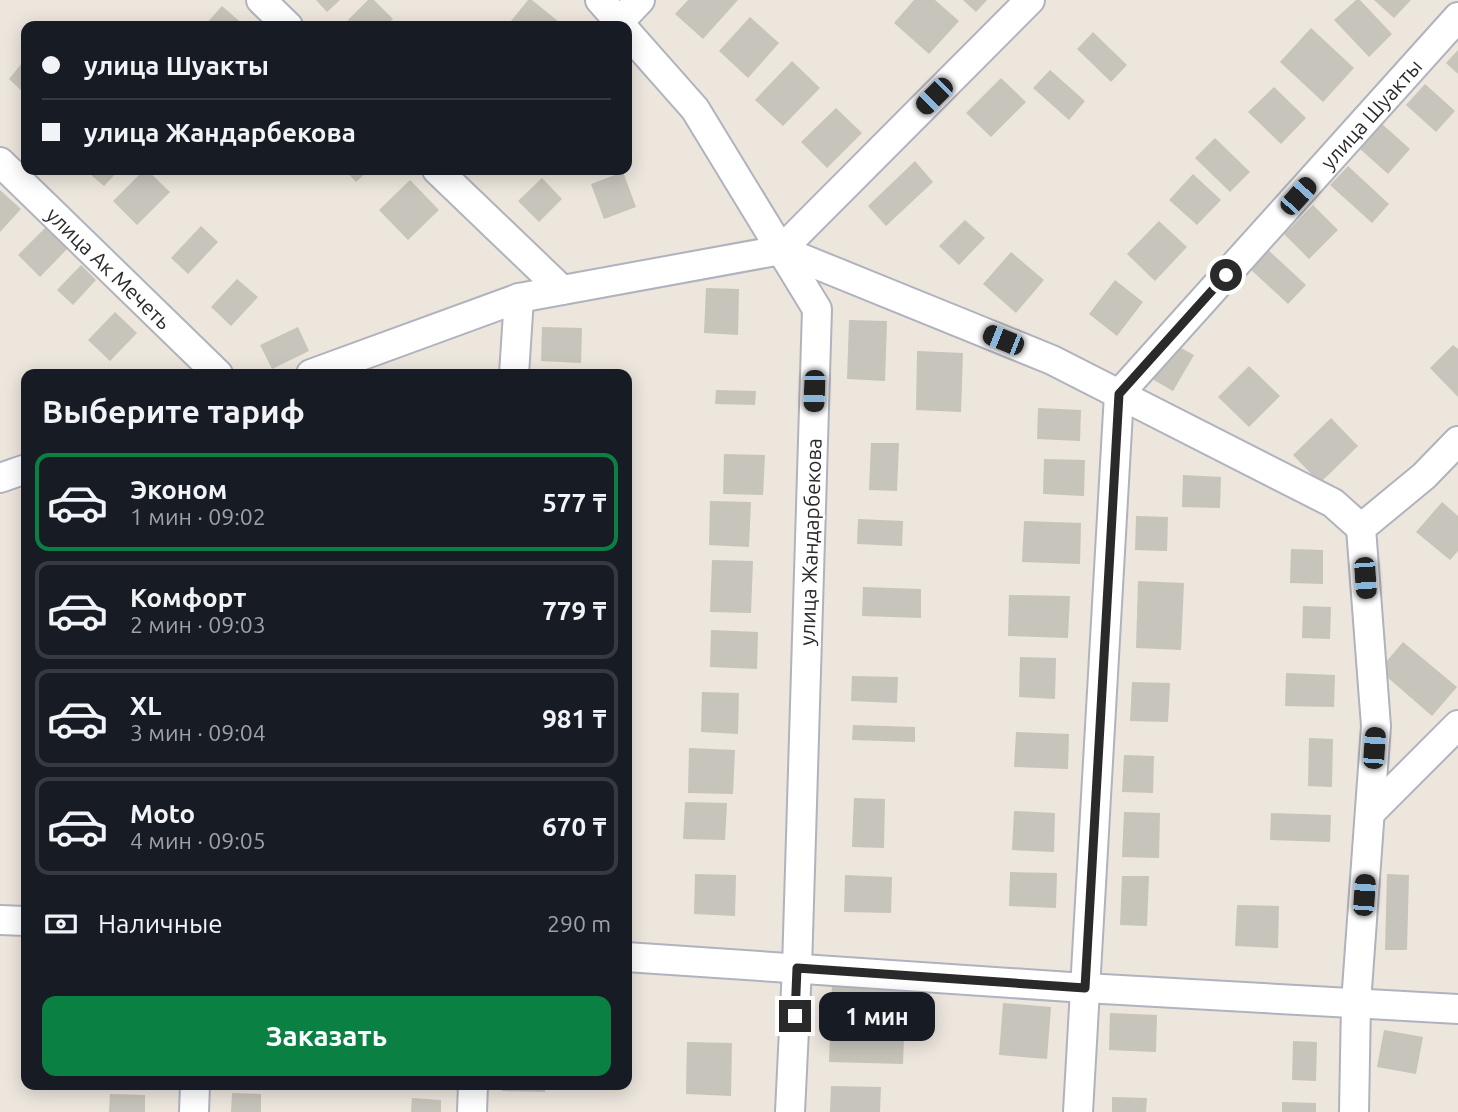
<!DOCTYPE html>
<html lang="ru">
<meta charset="utf-8">
<style>
body{margin:0;font-family:Ubuntu,sans-serif;background:#20242c;color:#f1f3f6;height:100vh;display:flex;flex-direction:column;font-size:26px;white-space:nowrap}
*{box-sizing:border-box;margin:0}
p{font-size:23px;color:#9ea1a6}
.icon{flex:none;width:38px;height:38px;fill:none;stroke:currentColor;stroke-width:2;stroke-linecap:round;stroke-linejoin:round}
.map{position:relative;flex:1;overflow:hidden}
.details{position:absolute;left:21px;top:369px;width:611px;height:721px;display:flex;flex-direction:column;background:#171b24;border-radius:14px;box-shadow:0 4px 18px #0003}
.details>*{flex:none}
.top-card{position:absolute;left:21px;top:21px;width:611px;height:154px;border-radius:14px;box-shadow:0 4px 18px #0003;display:grid;align-content:center;height:154px;padding:0 21px;background:#171b24}
.end{position:absolute;width:32px;height:32px;margin:-16px;border:9px solid #2a2a2a;background:#fff;box-shadow:0 0 0 4px #fff}
.from{border-radius:50%}
.bubble{position:absolute;height:49px;border-radius:14px;background:#171b24;box-shadow:0 4px 18px #0003;font-size:23px;font-weight:700;line-height:49px;text-align:center}
.car{position:absolute;width:21px;height:42px;margin:-21px -10px;border-radius:9px;box-shadow:0 0 5px 2px #0007;background:linear-gradient(#222 24%,#8ab4d8 0 40%,#222 0 76%,#8ab4d8 0 86%,#222 0)}
.top-card b{display:flex;align-items:center;gap:24px;height:66px;font-size:26px}
.top-card b+b{border-top:2px solid #363941}
.top-card i{width:18px;height:18px;background:#f1f3f6}
ul{padding:0;list-style:none}
li{display:flex;align-items:center;gap:21px;height:98px;margin:0 14px 10px;padding:0 7px;border:4px solid #363941;border-radius:14px}
li div{flex:1}
li b{display:block;font-size:26px}
li em{font-style:normal;font-weight:700}
li.current{border-color:#0b8043}
li>.icon{width:63px;height:63px;stroke-width:1.5}
h2{padding:0 21px;font-size:32px;line-height:84px}
.pay{display:flex;align-items:center;gap:18px;height:77px;padding:0 21px;font-size:26px}
.pay p{margin-inline-start:auto}
.primary-button{display:flex;gap:14px;margin-top:auto;padding:14px 21px}
.primary-button a{flex:1;height:80px;border-radius:14px;background:#0b8043;color:#fff;font-size:28px;font-weight:700;line-height:80px;text-align:center}
.map>svg:first-child{display:block}
.building{fill:#c7c4bb}
.lines{fill:none;stroke-linecap:round;stroke-linejoin:round}
.minor-casing{stroke:#b0b3be;stroke-width:32}
.minor{stroke:#fff;stroke-width:28}
.route{stroke:#2a2a2a;stroke-width:9}
.labels{text-anchor:middle;dominant-baseline:central;stroke-width:5;stroke-linejoin:round;paint-order:stroke}
.street-label{font-size:21px;fill:#2a2a2a;stroke:#fff}
</style>
<div class="map">
<svg width="1458" height="1112" viewBox="0 0 1458 1112">
<rect width="100%" height="100%" fill="#ece6dd"/>
<path class="building" d="M316 0H340L327 12Z
M368 0H374L393 19 385 26H355L348 20Z
M528 0H532L564 26H507Z
M688 0H738L703 39 675 14Z
M914 0H935L959 21 929 54 894 23Z
M963 0H987L976 12Z
M1356 0H1360L1392 34 1369 57 1334 20Z
M1374 0H1411L1394 18Z
M222 6 245 26H204Z
M750 17 779 43 748 78 719 51Z
M1311 28 1354 68 1323 102 1280 62Z
M1093 32 1127 65 1111 82 1077 49Z
M1458 50V74L1446 63Z
M26 58V90L24 93 9 79Z
M792 61 820 88 783 126 755 100Z
M1050 70 1085 101 1069 120 1033 88Z
M1001 78 1026 102 991 137 966 113Z
M1425 84 1455 111 1436 132 1406 105Z
M1274 87 1306 118 1281 144 1248 112Z
M836 108 862 133 827 168 801 142Z
M1382 124 1410 149 1388 174 1360 149Z
M1215 138 1250 172 1230 192 1195 158Z
M915 161 933 182 886 226 868 206Z
M1348 166 1389 204 1372 223 1330 185Z
M85 170H119L104 186Z
M144 170H147L170 192 137 225 113 201Z
M345 170H369L356 182Z
M623 172 636 207 604 219 591 184Z
M1193 174 1221 200 1197 225 1169 200Z
M542 178 562 199 539 222 518 201Z
M410 180 439 210 408 240 379 210Z
M0 190 21 209 0 232Z
M1313 205 1338 230 1309 259 1284 234Z
M965 220 985 238 959 265 939 246Z
M1159 221 1187 247 1155 281 1127 254Z
M48 225 70 246 40 277 18 255Z
M201 226 218 242 188 274 171 258Z
M1266 248 1306 285 1288 304 1248 267Z
M1011 252 1044 280 1016 313 983 284Z
M81 265 96 280 73 305 57 290Z
M237 279 258 297 231 326 211 307Z
M1115 280 1143 302 1117 336 1089 314Z
M706 288 739 289 738 335 704 333Z
M115 312 137 333 110 361 88 340Z
M849 320 887 321 885 381 847 379Z
M298 327 309 351 272 369 260 345Z
M542 327 582 328 581 363 541 361Z
M1172 343 1194 355 1173 391 1152 379Z
M1453 345 1458 349V397L1430 368Z
M917 351 963 353 961 412 916 410Z
M1249 366 1280 396 1249 427 1218 397Z
M434 369 483 370V374H433Z
M716 390 756 391 755 405 715 404Z
M1038 408 1081 410 1080 441 1037 439Z
M1331 418 1358 446 1320 483 1293 455Z
M871 443H899L897 491 869 490Z
M724 454 765 455 763 495 723 494Z
M1044 459 1085 460 1084 496 1043 494Z
M1183 475 1221 477 1220 508 1182 507Z
M710 501 751 502 749 547 709 545Z
M1442 502 1458 516V551L1450 560 1416 532Z
M1136 516 1168 517 1167 551 1135 550Z
M858 519 903 521 902 546 857 544Z
M1024 521 1081 523 1080 564 1022 562Z
M1291 549 1323 550V584L1290 583Z
M712 560 753 561 751 613 710 612Z
M1138 581 1184 583 1181 650 1136 648Z
M863 587 921 589V618L862 616Z
M1009 595 1070 596 1068 638 1008 636Z
M1303 606 1331 607 1330 639 1302 638Z
M711 630 758 632 757 669 710 667Z
M1403 642 1457 687 1432 716 1379 670Z
M1020 657 1056 658 1055 699 1019 697Z
M1286 673 1335 675 1334 707 1285 706Z
M852 676 898 677 897 703 851 701Z
M1132 682 1170 683 1168 722 1130 721Z
M702 692 739 693 738 734 701 732Z
M853 725 915 727V742L852 740Z
M1016 732 1069 734 1068 769 1014 767Z
M1309 738 1333 739 1332 787 1308 786Z
M689 748 735 750 733 794 688 793Z
M1124 755 1154 756 1153 793 1122 792Z
M854 798 885 799 884 848 852 847Z
M685 802 727 803 725 840 683 839Z
M1014 811 1055 813 1054 852 1012 850Z
M1124 812 1160 813 1159 858 1122 857Z
M1271 813 1331 815 1330 842 1270 840Z
M1010 872 1057 873 1056 908 1009 906Z
M695 874 736 875 735 916 694 914Z
M1387 874 1409 875 1407 950H1385Z
M845 875 892 877 891 913 844 912Z
M1122 876H1149L1147 926 1120 925Z
M1237 905 1279 906 1278 948 1235 946Z
M832 984 906 986 903 1064 829 1062Z
M1003 1003 1051 1007 1047 1059 999 1055Z
M1110 1013 1157 1015 1156 1052 1109 1050Z
M1384 1030 1423 1037 1416 1074 1377 1067Z
M1293 1041 1317 1042 1316 1081 1292 1080Z
M687 1042 732 1043 731 1096 686 1094Z
M502 1085H545V1092L502 1091Z
M831 1086 881 1087 880 1112H830Z
M232 1093 261 1094V1112H231Z
M110 1094 145 1095V1112H109Z
M1112 1097 1147 1098 1146 1112H1112Z
M412 1098 441 1100V1112H411Z
M1282 1102 1316 1103V1112H1282Z"/>
<g class="lines">
<defs>
<g id="minor">
<path d="M261 0 288 26"/>
<path d="M600 0 623 26"/>
<path d="M619 22 640 0"/>
<path d="M626 31 695 109 817 309 797 968 790 1112"/>
<path id="s1" d="M0 162 218 374"/>
<path d="M437 170 562 290"/>
<path d="M781 250 1030 0"/>
<path d="M311 374 519 298 781 250 1052 360 1333 503 1361 528"/>
<path d="M514 374 519 298"/>
<path d="M0 478 26 469"/>
<path d="M1370 813 1458 725"/>
<path d="M0 920 26 921"/>
<path d="M626 957 1085 988 1458 1009"/>
<path d="M194 1112 195 1085"/>
<path d="M472 1112 473 1085"/>
<path id="s2" d="M1078 1112 1119 394 1458 17"/>
<path d="M1354 1112 1356 1003 1376 726 1361 528 1424 476 1458 441"/>
</g>
</defs>
<use href="#minor" class="minor-casing"/>
<use href="#minor" class="minor"/>
</g>
<g class="lines">
<path class="route" d="M795 1016 797 968 1085 988 1119 394 1226 275"/>
</g>
<g class="labels">
<g class="street-label">
<text stroke="none"><textPath href="#s2" startOffset="1096">улица Шуакты</textPath></text>
<text stroke="none"><textPath href="#s1" startOffset="152">улица Ак Мечеть</textPath></text>
<text transform="translate(810 542) rotate(-88)">улица Жандарбекова</text>
</g>
</g>
</svg>
<i class="end from" style="left:1226px;top:275px"></i>
<i class="end" style="left:795px;top:1016px"></i>
<div class="bubble" style="left:819px;top:992px;width:116px">1 мин</div>
<i class="car" style="left:934px;top:96px;rotate:225deg"></i>
<i class="car" style="left:1298px;top:196px;rotate:42deg"></i>
<i class="car" style="left:1003px;top:340px;rotate:292deg"></i>
<i class="car" style="left:814px;top:391px;rotate:182deg"></i>
<i class="car" style="left:1365px;top:578px;rotate:176deg"></i>
<i class="car" style="left:1374px;top:748px;rotate:4deg"></i>
<i class="car" style="left:1364px;top:895px;rotate:4deg"></i>
<div class="top-card">
<b><i class="from"></i>улица Шуакты</b>
<b><i></i>улица Жандарбекова</b>
</div>
<section class="details">
<h2>Выберите тариф</h2>
<ul>
<li class="current"><svg class="icon" aria-label="car" viewBox="0 0 24 24"><path d="M5 17H2v-5l4-1 3-4h7l3 4 3 1v5h-3M9 17h6M6 11h13"/><circle cx="7" cy="17" r="2"/><circle cx="17" cy="17" r="2"/></svg><div><b>Эконом</b><p>1 мин · 09:02</p></div><em>577 ₸</em></li>
<li><svg class="icon" aria-label="car" viewBox="0 0 24 24"><path d="M5 17H2v-5l4-1 3-4h7l3 4 3 1v5h-3M9 17h6M6 11h13"/><circle cx="7" cy="17" r="2"/><circle cx="17" cy="17" r="2"/></svg><div><b>Комфорт</b><p>2 мин · 09:03</p></div><em>779 ₸</em></li>
<li><svg class="icon" aria-label="car" viewBox="0 0 24 24"><path d="M5 17H2v-5l4-1 3-4h7l3 4 3 1v5h-3M9 17h6M6 11h13"/><circle cx="7" cy="17" r="2"/><circle cx="17" cy="17" r="2"/></svg><div><b>XL</b><p>3 мин · 09:04</p></div><em>981 ₸</em></li>
<li><svg class="icon" aria-label="car" viewBox="0 0 24 24"><path d="M5 17H2v-5l4-1 3-4h7l3 4 3 1v5h-3M9 17h6M6 11h13"/><circle cx="7" cy="17" r="2"/><circle cx="17" cy="17" r="2"/></svg><div><b>Moto</b><p>4 мин · 09:05</p></div><em>670 ₸</em></li>
</ul>
<div class="pay"><svg class="icon" aria-label="cash" viewBox="0 0 24 24"><path d="M3 7h18v10H3z"/><circle cx="12" cy="12" r="2"/></svg>Наличные<p>290 m</p></div>
<div class="primary-button"><a>Заказать</a></div>
</section>
</div>
